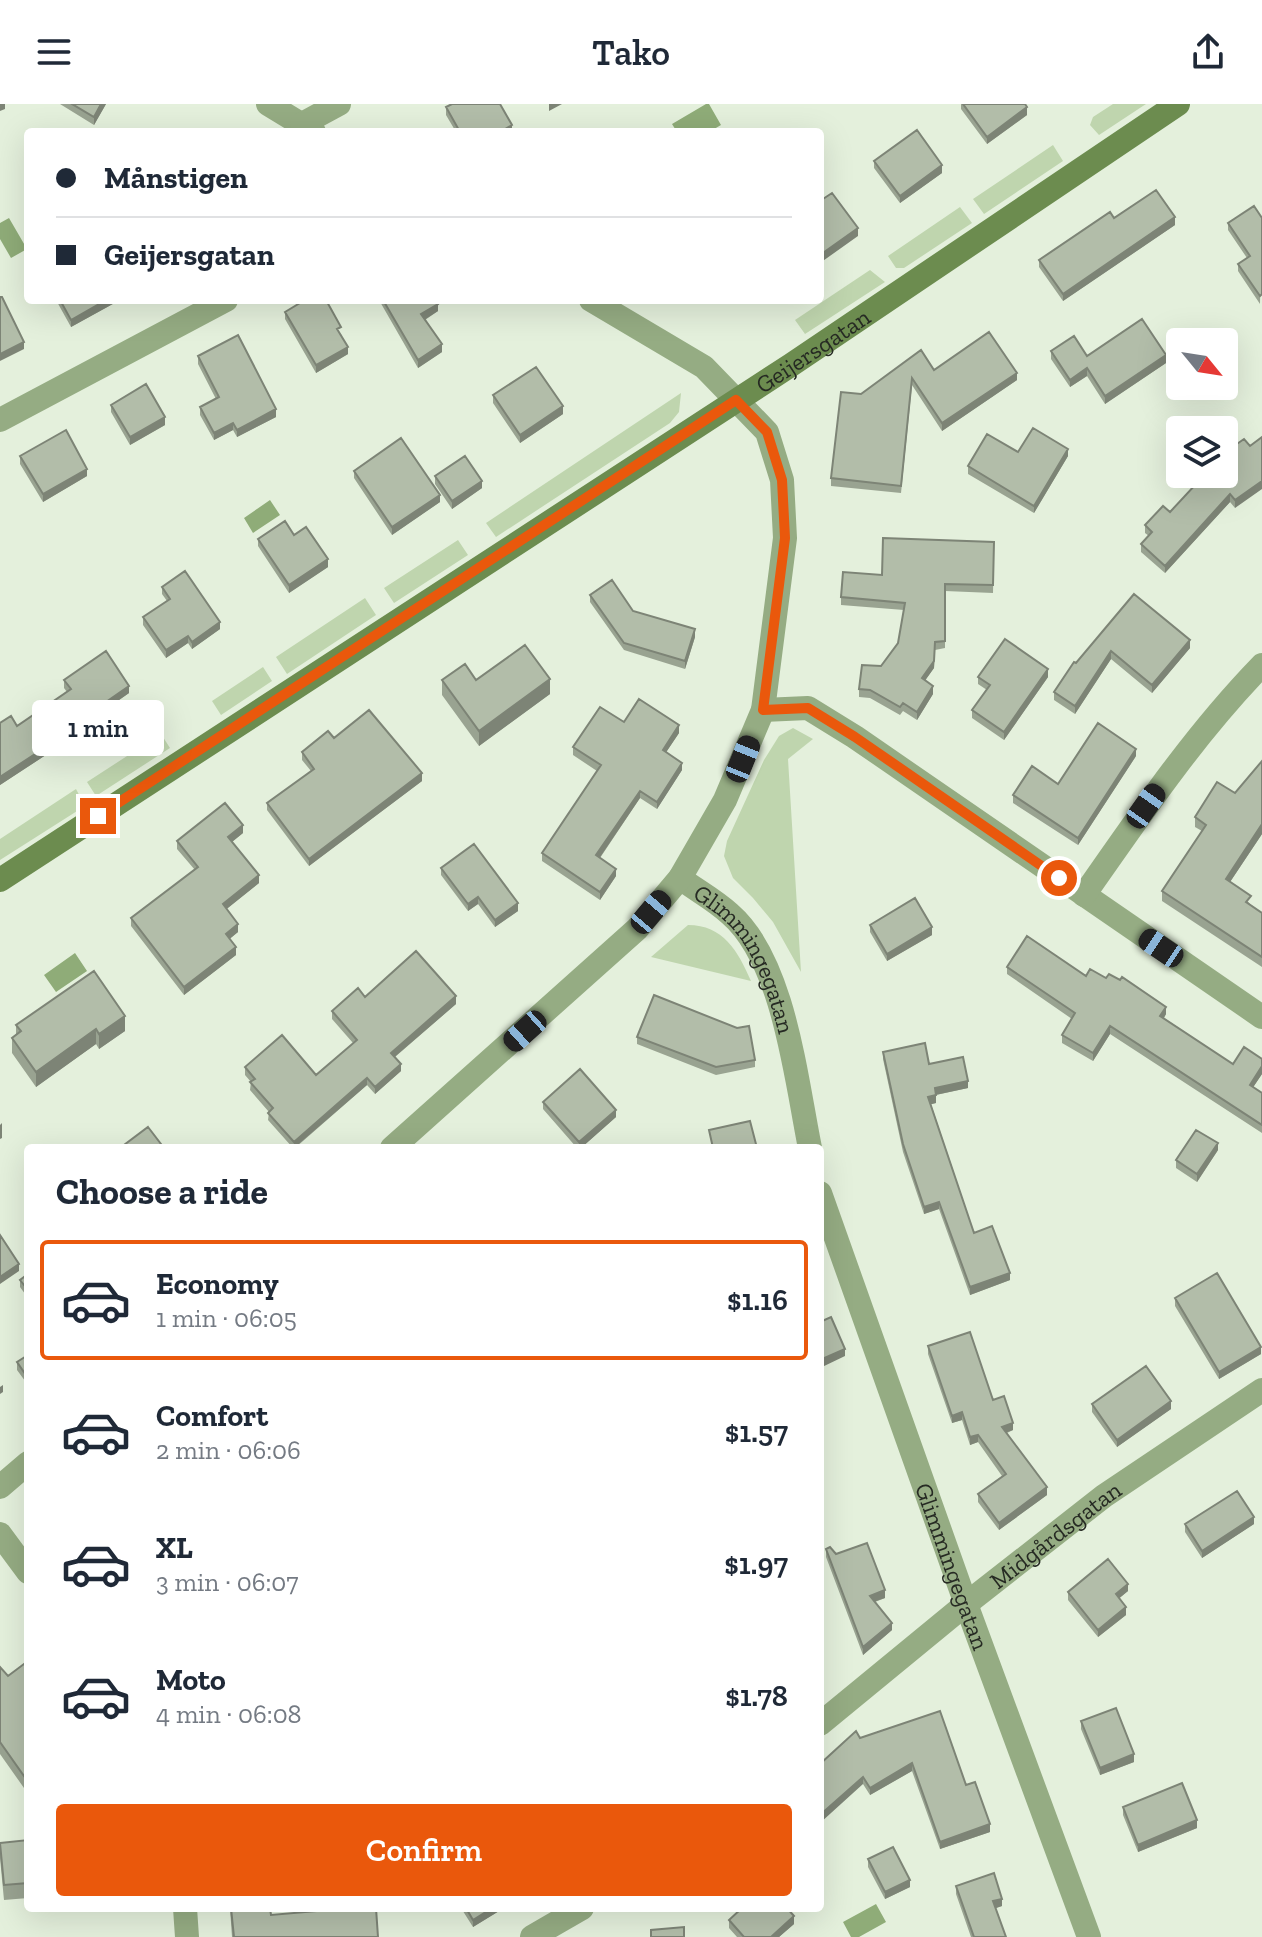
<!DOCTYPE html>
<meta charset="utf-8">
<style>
body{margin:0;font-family:"Zilla Slab",serif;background:#f6f6f7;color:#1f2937;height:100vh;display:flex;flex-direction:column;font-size:30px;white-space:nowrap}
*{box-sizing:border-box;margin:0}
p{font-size:26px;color:#747a83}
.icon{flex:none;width:44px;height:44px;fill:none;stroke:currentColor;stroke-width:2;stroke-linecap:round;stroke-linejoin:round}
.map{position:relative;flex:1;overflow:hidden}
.panel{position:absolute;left:24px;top:1040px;width:800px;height:768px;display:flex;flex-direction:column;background:#fff;border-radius:8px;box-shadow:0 8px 32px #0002}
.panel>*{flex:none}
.hud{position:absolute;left:24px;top:24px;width:800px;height:176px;border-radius:8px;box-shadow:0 8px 32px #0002;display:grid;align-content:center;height:176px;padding:0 32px;background:#fff}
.needle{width:52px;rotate:120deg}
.controls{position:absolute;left:1166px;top:224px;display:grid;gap:16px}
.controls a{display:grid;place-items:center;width:72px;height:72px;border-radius:8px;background:#fff;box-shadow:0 8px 32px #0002;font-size:40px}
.end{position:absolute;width:36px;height:36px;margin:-18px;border:10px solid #ea580c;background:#fff;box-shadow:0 0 0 4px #fff}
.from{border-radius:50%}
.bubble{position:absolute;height:56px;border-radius:8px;background:#fff;box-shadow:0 8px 32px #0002;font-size:26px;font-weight:600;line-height:56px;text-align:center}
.car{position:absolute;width:24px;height:48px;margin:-24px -12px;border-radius:10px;box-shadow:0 0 6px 2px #0007;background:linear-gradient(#222 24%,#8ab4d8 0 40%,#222 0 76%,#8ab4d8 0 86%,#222 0)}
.hud b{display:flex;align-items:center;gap:28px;height:76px;font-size:30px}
.hud b+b{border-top:2px solid #e0e1e3}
.hud i{width:20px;height:20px;background:#1f2937}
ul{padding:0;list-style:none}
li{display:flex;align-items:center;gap:24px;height:120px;margin:0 16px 12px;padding:0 16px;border:4px solid transparent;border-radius:8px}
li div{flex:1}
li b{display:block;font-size:30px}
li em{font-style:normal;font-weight:600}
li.selected{border-color:#ea580c}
li>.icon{width:72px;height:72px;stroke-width:1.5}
h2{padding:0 32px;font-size:36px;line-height:96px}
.primary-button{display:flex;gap:16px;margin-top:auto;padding:16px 32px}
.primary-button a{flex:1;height:92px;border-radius:8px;background:#ea580c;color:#fff;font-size:32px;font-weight:600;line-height:92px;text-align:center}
header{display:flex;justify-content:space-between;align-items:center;height:104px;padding:0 32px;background:#fff;font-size:36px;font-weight:600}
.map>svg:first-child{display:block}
.green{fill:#bfd5ae}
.water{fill:#8fac78}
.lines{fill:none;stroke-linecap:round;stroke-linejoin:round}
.street{stroke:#95ac83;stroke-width:24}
.secondary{stroke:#6c8c4f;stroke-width:24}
.wall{fill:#99a391}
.shaded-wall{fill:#7d8476}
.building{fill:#b2bda9;stroke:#7d8476;stroke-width:2}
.route{stroke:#ea580c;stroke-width:10}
.labels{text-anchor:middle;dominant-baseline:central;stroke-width:8;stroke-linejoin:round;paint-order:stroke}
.street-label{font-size:24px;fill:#262a23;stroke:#e4f0dc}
</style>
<header><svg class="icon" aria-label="menu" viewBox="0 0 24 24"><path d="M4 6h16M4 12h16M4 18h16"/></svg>Tako<svg class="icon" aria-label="share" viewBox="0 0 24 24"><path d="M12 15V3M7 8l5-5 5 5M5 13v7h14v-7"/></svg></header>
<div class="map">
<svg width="1262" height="1833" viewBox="0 0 1262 1833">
<rect width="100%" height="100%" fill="#e4f0dc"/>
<path class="green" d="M1113 0H1146L1099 31 1090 21 1093 13Z
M1053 41 1063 57 984 110 973 95Z
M960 103 972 119 904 164H896L888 152Z
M870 166 885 178 805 230 795 216Z
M681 289 679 308 670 319 496 433 486 419Z
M458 436 468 451 394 499 384 484Z
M365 494 376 511 287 570 276 553Z
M263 563 272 577 221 611 212 597Z
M793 624 813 635 788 655 801 868 773 818 753 794 733 774 724 752 727 737 764 656 779 632Z
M161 630 170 644 96 692 87 678Z
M76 685 85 702 0 756V735Z
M688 821C723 821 738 847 751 877L651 853Z"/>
<path class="water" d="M706 0H709L721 21 709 28H677L672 20Z
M9 114 27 145 11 154 0 135V119Z
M270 396 280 411 253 429 244 414Z
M75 849 87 867 56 888 44 871Z
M876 1800 886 1818 859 1833H851L843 1818Z"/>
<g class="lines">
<g class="street">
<path d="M268 0 314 28"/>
<path d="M302 20 339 0"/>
<path d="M0 316 226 196"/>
<path d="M763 606 808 604 855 633 1262 913"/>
<path id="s1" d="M680 774C696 786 715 796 730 810 784 857 796 975 810 1044"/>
<path d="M1084 791C1140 711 1194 631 1262 561"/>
<path d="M392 1044 637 825 680 774 725 696 763 606 785 434 782 376 767 328 704 263 591 196"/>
<path id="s2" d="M820 1089 966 1500 1089 1833"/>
<path d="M0 1383 28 1359"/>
<path d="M0 1430 28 1468"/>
<path id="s3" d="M820 1620 966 1500 1104 1392 1262 1286"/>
<path d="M185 1804 187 1833"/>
<path d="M532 1833 582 1804"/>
</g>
<path class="secondary" id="s4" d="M0 776 791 261 1178 0"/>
</g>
<path class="wall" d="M60 0H106L94 21Z
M961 0H1025L1027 11 987 40 961 5Z
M446 3 512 28H456L446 11Z
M874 57 942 69 900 99 874 64Z
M1114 114 1175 121 1063 197 1039 163V156Z
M1262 114 1260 200 1238 167V160L1247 154 1228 126V119Z
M56 196H120L71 223Z
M379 196H436L438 207 425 216 442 248 418 264Z
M285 208 341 230 348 250 316 269 285 215Z
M1051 247 1087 252 1166 259 1105 300 1087 272 1070 283 1051 255Z
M198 252 276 313 237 333 233 326 214 336 200 311V303L216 295 198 260Z
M934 266 1017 276 942 327 912 281 901 389 831 382V374L861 290Z
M493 291 563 310 520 339 493 299Z
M111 301 165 321 130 341 111 308Z
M1244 335 1235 404 1230 398 1165 469 1141 448V440L1149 432 1145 429V421L1170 408 1226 359 1224 357V349Z
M1018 348 1068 352 1034 409 968 370V362Z
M20 352 87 372 43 398 20 360Z
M354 367 440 398 392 431 354 374Z
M435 372 482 384 452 405 435 380Z
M294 431 328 463 289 489 258 442V435Z
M994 438 993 489 945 487V544L935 546 934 564 925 576 933 590 917 616 903 607 900 611 870 594 859 593V585L881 562 898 539 904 506 841 501V493L882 471Z
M162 483 220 525 192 545 188 539 166 554 143 521V513L167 497 162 490Z
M1134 490 1190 544 1152 589 1111 555 1075 610 1054 596V588L1076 559Z
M590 491 695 533 685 565 624 546 590 498Z
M978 573H1048L1004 636 972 614V606L987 586 978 580Z
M64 576 129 589 55 641V645L0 681V619L17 622 67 588 64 584Z
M442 576 550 590 479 642 442 591Z
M624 618 679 629 666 648 682 666 657 705 640 694 600 754 616 772 600 796 542 757V749L597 667 573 651V643Z
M334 634 422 677 309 762 267 706V699L311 667 302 656V648Z
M1136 652 1078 741 1013 699V691L1058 680Z
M1262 657V730L1230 778 1251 801 1262 809V863L1162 797V787L1202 727 1195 723V713L1235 689Z
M243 729 232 738 259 779 226 805 238 828 229 835 236 851 184 891 131 822V814L195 766 177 745V737Z
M441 764 518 807 495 823 478 800 468 807 441 771Z
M870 821 932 831 887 857 870 828Z
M1007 863 1086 872 1166 910 1164 914 1233 960 1262 955V970L1253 983 1262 989V1029L1110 930 1093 957 1062 939V931L1072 915 1007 870Z
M365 893 456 900 395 953 401 967 375 990 367 981 295 1044H293L268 1016 269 1008 250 986 251 978 245 971V963L316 971 353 939 332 915V907Z
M16 921 125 927 99 945 96 940 36 983 12 949V934L16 931Z
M637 933 755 956V963L716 971 637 940Z
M883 948 929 960 968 984 936 991V999L931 1000 974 1129 1010 1176 970 1191 939 1105 924 1110 903 1048 883 955Z
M543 998 616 1013 581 1044H577L543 1005Z
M1218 1046 1197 1078 1176 1064V1056Z
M28 1170V1194L20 1183V1176Z
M1175 1194 1261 1250 1219 1275 1175 1202Z
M928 1242 993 1296 1013 1326 1007 1329 1047 1391 999 1426 978 1398V1390L1002 1372 978 1338 970 1341 962 1316 952 1319 928 1250Z
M28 1251V1281L17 1266V1258Z
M1092 1300 1171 1305 1117 1343 1092 1308Z
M1185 1420H1254L1202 1454 1185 1428Z
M826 1445 836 1450 885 1494 875 1498 892 1526 863 1551 826 1453Z
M1128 1487 1119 1494 1126 1511 1098 1533 1068 1496V1488Z
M28 1557 24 1684 0 1650V1563L8 1572Z
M1081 1617 1134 1658 1100 1671 1081 1625Z
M860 1634 966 1681 990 1728 940 1745 912 1667 870 1691 863 1680Z
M1123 1703 1197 1724 1138 1748 1123 1711Z
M28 1736V1794L4 1796 0 1754V1739Z
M868 1755 910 1783 885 1795 868 1763Z
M956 1782 1002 1802 996 1804 1006 1833H971L956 1790Z
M230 1804H270L271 1811 378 1833H232Z
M461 1804H504L473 1823Z
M729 1816 794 1820 779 1833H737L729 1824Z"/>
<path class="shaded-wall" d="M0 0H5V5L0 7Z
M101 0H106L94 21V13Z
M549 0H562L549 7Z
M1027 3V11L987 40V33Z
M512 21V28H500Z
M942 61V69L900 99V92Z
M1175 113V121L1063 197V190Z
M858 124V132L820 159V151Z
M106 196H120L71 223V216Z
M438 200V207L421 218V210Z
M24 238V245L0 257V250Z
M442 240V248L418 264V256Z
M348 243V250L316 269V261Z
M1166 251V259L1105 300V292Z
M1087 264V272L1070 283V276Z
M1017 269V276L942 327V319Z
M563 302V310L520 339V331Z
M276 305V313L237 333V326Z
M165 313V321L130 341V333Z
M233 319V326L214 336V329Z
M1068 345V352L1034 409V402Z
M87 365V372L43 398V390Z
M482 377V384L452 405V397Z
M1262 377V385L1235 404V396Z
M1230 390V398L1165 469V462Z
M440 391V398L392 431V423Z
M328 455V463L289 489V481Z
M220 518V525L192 545V538Z
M695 525V533L685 565V557Z
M188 532V539L166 554V546Z
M1190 536V544L1152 589V581Z
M935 546 934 564 922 581V574Z
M1111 547V555L1075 610V602Z
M1048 565V573L1004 636V628Z
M550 575V590L479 642V627Z
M129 582V589L55 641V645L0 681V673Z
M933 582V590L917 616V608Z
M679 621V629L663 653V646Z
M1136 645V652L1078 741V734Z
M682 659V666L657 705V698Z
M422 669V677L309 762V755Z
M640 687V694L596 759V751Z
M1262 720V730L1226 784V775Z
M243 721V729L228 741V733Z
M616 765V772L600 796V788Z
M259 771V779L223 808V800Z
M478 793V800L468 807V800Z
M518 799V807L495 823V816Z
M238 820V828L226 838V830Z
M932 823V831L887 857V850Z
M236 843V851L184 891V883Z
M456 892V900L391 956V949Z
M1166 903V910L1160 920V912Z
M125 912V927L99 945V930Z
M1110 922V930L1093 957V949Z
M96 925V940L36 983V968Z
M401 960V967L375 990V983Z
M1262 962V970L1250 988V981Z
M367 974V981L294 1044V1038Z
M968 977V984L935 991V984Z
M936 991V999L928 1001V993Z
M616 1006V1013L581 1044H579V1038Z
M2 1019V1034L0 1035V1021Z
M1218 1039V1046L1197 1078V1070Z
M939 1098V1105L924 1110V1103Z
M19 1160V1167L0 1180V1173Z
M1010 1169V1176L970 1191V1183Z
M1261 1243V1250L1219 1275V1268Z
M845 1245V1252L820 1264V1256Z
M3 1281V1288L0 1290V1283Z
M1171 1297V1305L1117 1343V1336Z
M962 1308V1316L952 1319V1312Z
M1013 1319V1326L1002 1330V1323Z
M978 1331V1338L970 1341V1333Z
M1047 1383V1391L999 1426V1419Z
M1254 1413V1420L1202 1454V1447Z
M1128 1480V1487L1116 1497V1490Z
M885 1486V1494L870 1499V1492Z
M1126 1503V1511L1098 1533V1526Z
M892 1519V1526L863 1551V1543Z
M1134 1650V1658L1100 1671V1664Z
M912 1659V1667L870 1691V1684Z
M28 1669V1681L24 1684V1672Z
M863 1673V1680L820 1719V1711Z
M1197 1716V1724L1138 1748V1741Z
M990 1720V1728L940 1745V1738Z
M910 1776V1783L885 1795V1788Z
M1002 1795V1802L993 1805V1797Z
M492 1804H504L473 1823V1816Z
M794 1812V1820L779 1833H771Z"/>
<path class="building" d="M72 0H101L94 13Z
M452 0H500L512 21 500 28H460L446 3Z
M963 0H1025L1027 3 987 33Z
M917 26 942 61 900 92 874 57Z
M1156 86 1175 113 1063 190 1039 156 1110 108 1114 114Z
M832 89 858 124 820 151V97Z
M1254 102 1262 114V190L1260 192 1238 160 1250 152 1228 119Z
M0 193H2L24 238 0 250Z
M60 196H106L71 216Z
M305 196H326L341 223 337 225 348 243 316 261 285 208Z
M383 196H436L438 200 421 210 442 240 418 256Z
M1142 215 1166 251 1105 292 1087 264 1070 276 1051 247 1074 232 1087 252Z
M989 228 1017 269 942 319 912 274 901 382 831 374 841 288 861 290 921 246 934 266Z
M238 231 276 305 237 326 233 319 214 329 200 303 219 293 198 252Z
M536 263 563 302 520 331 493 291Z
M146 280 165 313 130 333 111 301Z
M1033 324 1068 345 1034 402 968 362 987 330 1018 348Z
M66 326 87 365 43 390 20 352Z
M1262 333V377L1235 396 1230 390 1165 462 1141 440 1152 428 1145 421 1163 402 1170 408 1196 380 1210 370H1224V360L1229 357 1224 349 1244 335 1250 342Z
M401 334 440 391 392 423 354 367Z
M465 352 482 377 452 397 435 372Z
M285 417 294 431 306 423 328 455 289 481 258 435Z
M883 434 994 438 993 481 945 480V537L935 538 934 557 922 574 933 582 917 608 903 599 900 603 870 586 859 585 862 561 881 562 898 539 905 499 841 493 843 468 882 471Z
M185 467 220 518 192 538 188 532 166 546 143 513 170 495 162 483Z
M612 476 633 507 695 525 685 557 624 539 590 491Z
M1134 490 1190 536 1152 581 1111 547 1075 602 1054 588 1074 558 1076 559Z
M1005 535 1048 565 1004 628 972 606 990 581 978 573Z
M525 541 550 575 479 627 442 576 465 560 476 576Z
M106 547 129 582 53 635 55 637 0 673V619L11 612 17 622 71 585 64 576Z
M639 595 679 621 663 646 682 659 657 698 640 687 596 751 616 765 600 788 542 749 601 661 573 643 600 603 624 618Z
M369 606 422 669 309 755 267 699 314 665 302 648 328 627 334 634Z
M1098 619 1136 645 1078 734 1013 691 1032 662 1058 680Z
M1262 657V720L1226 775 1251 792 1246 798 1262 809V853L1162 787 1206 721 1195 713 1217 678 1235 689Z
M225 699 243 721 228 733 259 771 223 800 238 820 226 830 236 843 184 883 131 814 198 763 177 737Z
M474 740 518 799 495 816 478 793 468 800 441 764Z
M915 794 932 823 887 850 870 821Z
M1027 832 1086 872 1090 865 1106 874 1109 870 1120 876 1122 873 1166 903 1160 912 1233 960 1244 943 1262 955V962L1250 981 1262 989V1021L1110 922 1093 949 1062 931 1075 909 1007 863Z
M416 847 456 892 391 949 401 960 375 983 367 974 294 1038 268 1009 273 1004 250 978 255 975 245 963 282 931 316 971 357 936 332 907 358 884 365 893Z
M94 867 125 912 99 930 96 925 36 968 12 934 21 927 16 921Z
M654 891 737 924 749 922 755 956 716 963 637 933Z
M925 939 929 960 963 953 968 977 935 984 936 991 928 993 974 1129 992 1122 1010 1169 970 1183 939 1098 924 1103 903 1040 883 948Z
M580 965 616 1006 579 1038 543 998Z
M750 1017 757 1044H713L709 1026Z
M148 1023 164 1044H120Z
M1196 1026 1218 1039 1197 1070 1176 1056Z
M0 1131 19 1160 0 1173Z
M1217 1169 1261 1243 1219 1268 1175 1194Z
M28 1170V1186L20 1176Z
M831 1213 845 1245 820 1256V1218Z
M970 1228 993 1296 1004 1292 1013 1319 1002 1323 1047 1383 999 1419 978 1390 1006 1370 978 1331 970 1333 962 1308 952 1312 928 1242Z
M28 1251V1274L17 1258Z
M1146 1262 1171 1297 1117 1336 1092 1300Z
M1237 1387 1254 1413 1202 1447 1185 1420Z
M867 1439 885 1486 870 1492 892 1519 863 1543 826 1445 830 1443 836 1450Z
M1108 1455 1128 1480 1116 1490 1126 1503 1098 1526 1068 1488Z
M28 1557V1669L24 1672 0 1638V1563L8 1572Z
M1116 1604 1134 1650 1100 1664 1081 1617Z
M940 1607 966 1681 975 1678 990 1720 940 1738 912 1659 870 1684 863 1673 820 1711V1660L856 1627 860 1634Z
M1182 1679 1197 1716 1138 1741 1123 1703Z
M28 1736V1779L4 1781 0 1739Z
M893 1743 910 1776 885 1788 868 1755Z
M994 1769 1002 1795 993 1797 1006 1833H974L956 1782Z
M231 1804H270L271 1811 352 1804H376L378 1833H234Z
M466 1804H492L473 1816Z
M742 1804H787L794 1812 771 1833H744L729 1816Z
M684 1823V1833H651V1826Z"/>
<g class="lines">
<path class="route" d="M98 712 736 296 767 328 782 376 785 434 763 606 808 604 855 633 1059 774"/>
</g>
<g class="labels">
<g class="street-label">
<text stroke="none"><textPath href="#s4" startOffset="970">Geijersgatan</textPath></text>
<text stroke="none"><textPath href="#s1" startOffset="108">Glimmingegatan</textPath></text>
<text stroke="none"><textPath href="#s3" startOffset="302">Midgårdsgatan</textPath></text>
<text stroke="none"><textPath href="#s2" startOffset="396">Glimmingegatan</textPath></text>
</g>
</g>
</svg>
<div class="controls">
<a><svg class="needle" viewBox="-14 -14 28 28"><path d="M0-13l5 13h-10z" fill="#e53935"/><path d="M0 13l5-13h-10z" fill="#747a83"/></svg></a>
<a><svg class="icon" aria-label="layers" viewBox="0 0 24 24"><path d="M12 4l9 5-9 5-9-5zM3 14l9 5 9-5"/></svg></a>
</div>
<i class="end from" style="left:1059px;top:774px"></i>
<i class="end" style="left:98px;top:712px"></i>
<div class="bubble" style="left:32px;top:596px;width:132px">1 min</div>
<i class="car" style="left:743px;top:655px;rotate:22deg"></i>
<i class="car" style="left:1146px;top:702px;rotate:35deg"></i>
<i class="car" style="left:651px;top:808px;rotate:40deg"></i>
<i class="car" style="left:1161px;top:844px;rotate:304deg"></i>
<i class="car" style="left:525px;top:927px;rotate:228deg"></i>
<div class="hud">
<b><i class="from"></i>Månstigen</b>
<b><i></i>Geijersgatan</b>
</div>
<section class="panel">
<h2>Choose a ride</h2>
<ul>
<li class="selected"><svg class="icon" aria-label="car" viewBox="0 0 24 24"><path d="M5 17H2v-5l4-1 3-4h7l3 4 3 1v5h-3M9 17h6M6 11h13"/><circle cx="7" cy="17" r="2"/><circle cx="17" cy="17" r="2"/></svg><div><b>Economy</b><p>1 min · 06:05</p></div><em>$1.16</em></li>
<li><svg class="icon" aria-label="car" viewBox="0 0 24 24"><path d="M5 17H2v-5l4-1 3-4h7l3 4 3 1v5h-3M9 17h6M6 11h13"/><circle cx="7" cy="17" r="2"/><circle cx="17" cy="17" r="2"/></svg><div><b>Comfort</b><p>2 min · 06:06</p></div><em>$1.57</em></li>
<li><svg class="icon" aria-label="car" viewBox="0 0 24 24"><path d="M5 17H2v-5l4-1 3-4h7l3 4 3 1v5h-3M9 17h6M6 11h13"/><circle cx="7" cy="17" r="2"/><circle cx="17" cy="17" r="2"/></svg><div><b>XL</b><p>3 min · 06:07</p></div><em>$1.97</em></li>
<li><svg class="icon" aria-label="car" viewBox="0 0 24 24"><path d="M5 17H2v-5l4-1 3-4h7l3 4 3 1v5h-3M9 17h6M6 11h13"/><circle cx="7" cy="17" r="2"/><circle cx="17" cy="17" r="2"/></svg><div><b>Moto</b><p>4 min · 06:08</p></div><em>$1.78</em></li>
</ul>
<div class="primary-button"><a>Confirm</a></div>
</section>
</div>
